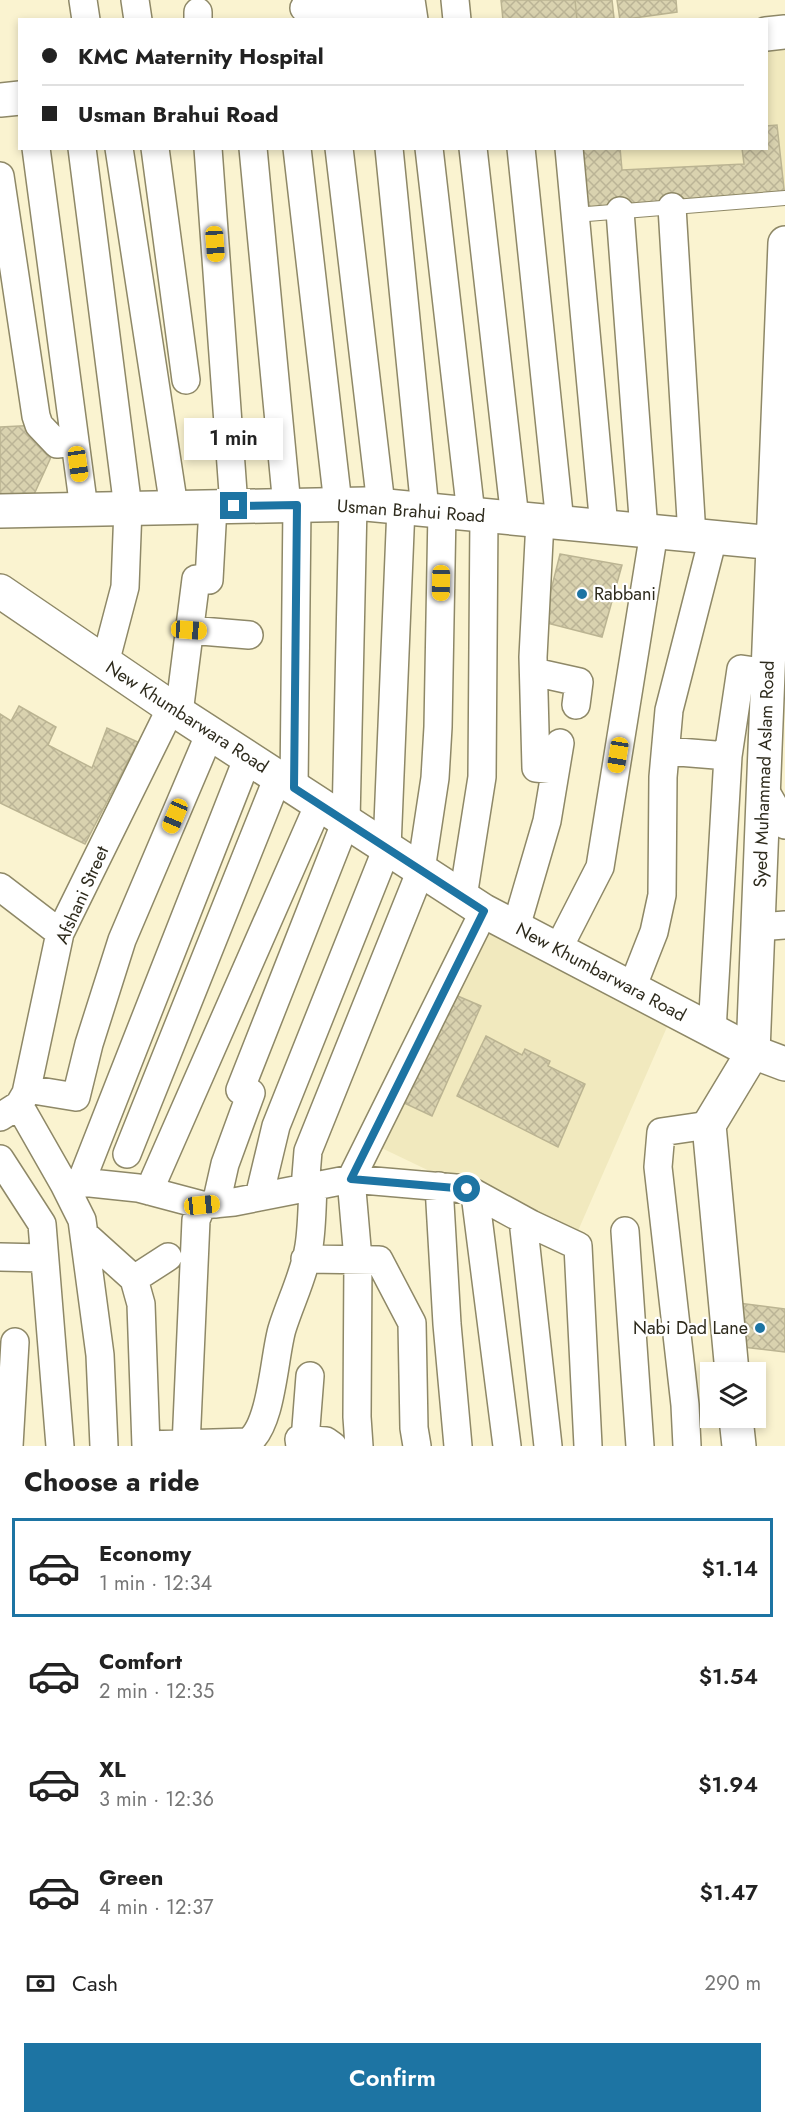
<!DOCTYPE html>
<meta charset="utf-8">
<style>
body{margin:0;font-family:Jost,sans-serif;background:#f2f2f2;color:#222;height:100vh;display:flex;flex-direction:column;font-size:22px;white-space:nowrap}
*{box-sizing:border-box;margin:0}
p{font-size:20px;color:#767676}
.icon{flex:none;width:33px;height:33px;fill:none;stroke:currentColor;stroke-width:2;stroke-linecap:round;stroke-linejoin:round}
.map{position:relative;height:1446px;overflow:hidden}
.side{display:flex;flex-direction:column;background:#fff;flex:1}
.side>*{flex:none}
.top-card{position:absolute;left:18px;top:18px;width:750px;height:132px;border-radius:0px;box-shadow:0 3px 9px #0003;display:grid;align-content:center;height:132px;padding:0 24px;background:#fff}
.tools{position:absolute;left:700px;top:1362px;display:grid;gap:12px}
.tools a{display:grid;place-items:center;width:66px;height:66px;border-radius:0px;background:#fff;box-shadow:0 3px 9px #0003;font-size:30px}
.end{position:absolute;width:27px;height:27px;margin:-14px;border:8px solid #1d74a3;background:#fff;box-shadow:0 0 0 3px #fff}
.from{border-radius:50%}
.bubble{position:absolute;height:42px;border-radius:0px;background:#fff;box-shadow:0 3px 9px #0003;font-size:20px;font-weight:600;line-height:42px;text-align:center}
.car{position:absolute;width:18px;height:36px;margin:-18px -9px;border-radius:8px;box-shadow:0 0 4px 2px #0007;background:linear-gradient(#f5c518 24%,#345 0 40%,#f5c518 0 76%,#345 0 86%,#f5c518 0)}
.top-card b{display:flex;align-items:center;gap:21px;height:57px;font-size:22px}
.top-card b+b{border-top:2px solid #e0e0e0}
.top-card i{width:15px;height:15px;background:#222}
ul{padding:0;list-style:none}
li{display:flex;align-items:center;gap:18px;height:99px;margin:0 12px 9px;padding:0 12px;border:3px solid transparent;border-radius:0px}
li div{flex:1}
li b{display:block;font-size:22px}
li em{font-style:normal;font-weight:600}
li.active{border-color:#1d74a3}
li>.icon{width:54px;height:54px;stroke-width:1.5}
h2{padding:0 24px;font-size:27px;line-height:72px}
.pay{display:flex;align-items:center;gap:15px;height:66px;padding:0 24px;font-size:22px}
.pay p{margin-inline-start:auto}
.primary-button{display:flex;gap:12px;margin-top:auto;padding:12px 24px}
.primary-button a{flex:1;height:69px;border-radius:0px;background:#1d74a3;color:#fff;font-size:24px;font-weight:600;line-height:69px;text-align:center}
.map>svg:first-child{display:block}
.built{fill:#f1e9be}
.building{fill:url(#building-cross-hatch);stroke:#bbb492;stroke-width:1.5}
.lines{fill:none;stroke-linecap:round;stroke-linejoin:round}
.service-casing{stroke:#8e8867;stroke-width:16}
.minor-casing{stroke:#8e8867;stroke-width:30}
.tertiary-casing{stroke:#8e8867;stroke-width:36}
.secondary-casing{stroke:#8e8867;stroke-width:36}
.service{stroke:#fff;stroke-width:14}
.minor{stroke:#fff;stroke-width:27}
.tertiary{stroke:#fff;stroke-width:33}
.secondary{stroke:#fff;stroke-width:33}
.route{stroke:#1d74a3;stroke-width:8}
.poi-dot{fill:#1d74a3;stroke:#fff;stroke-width:2}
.labels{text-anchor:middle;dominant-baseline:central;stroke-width:4.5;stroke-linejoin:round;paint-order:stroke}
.street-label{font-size:18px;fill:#2e2b1d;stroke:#fff}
.poi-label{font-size:18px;fill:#2e2b1d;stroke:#fff;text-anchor:start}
</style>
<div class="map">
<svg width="785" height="1446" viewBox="0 0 785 1446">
<defs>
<pattern id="building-cross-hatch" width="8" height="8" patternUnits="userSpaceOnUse" patternTransform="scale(1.5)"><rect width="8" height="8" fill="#d9d2af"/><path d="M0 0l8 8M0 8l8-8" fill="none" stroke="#bbb496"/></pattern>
</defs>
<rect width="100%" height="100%" fill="#faf3d0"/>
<path class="built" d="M785 32V198L575 215 569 149 766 148 767 34Z
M484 911 674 1011 574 1240 369 1142Z"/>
<path class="building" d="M501 0H575L577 20H503Z
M575 0H612L614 18 577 20Z
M617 0H676L677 12 620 20Z
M777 125 785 198 589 211 582 148H620L622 170 744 164 742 148H766V126Z
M39 425 57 444 31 501 0 502V427Z
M560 554 622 565 602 637 543 622Z
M19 706 56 727 48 745 92 768 107 728 138 742 85 844 0 803V714L11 721Z
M453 994 481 1006 432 1116 404 1103Z
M486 1036 522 1055 525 1049 550 1061 548 1066 585 1084 558 1147 457 1096Z
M738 1303 785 1309V1352L734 1346Z"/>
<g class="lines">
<defs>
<path id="service" d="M575 215 785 198"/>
<path id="minor" d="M83 0 86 20
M135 0 138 20
M411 0 414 20
M455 0 457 20
M304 8 346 7 387 3 389 20
M198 12V20
M36 148 84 509
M82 148 128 508 125 587 105 663
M119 148 174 507
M155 148 186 380
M208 148 234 506
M253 148 287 506
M297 148 338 504
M339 148 381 505
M389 148 425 510
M429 148 471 514
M473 148 515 519
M521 148 560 523
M569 148 604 527
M0 176 36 416 39 425 57 444 75 442
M672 207 692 536
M620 211 644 531
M540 521 533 657 536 768 555 770
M189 630 249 635
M534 672 579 682 576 705
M179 713 196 579 209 580 213 507
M666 751 728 756
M763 787 785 825
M294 788 297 505
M0 887 60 933
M463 897 482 777 484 515
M516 927 547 821 560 743
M758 927 785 925
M558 949 600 867 654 532
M632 988 654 932 662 895 663 777 669 710 713 538
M712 1031 728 756 741 669 768 673
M27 1089 76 1097 89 1044 122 940 210 733
M19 1105 64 1184 81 1182 138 1188 202 1205 234 1202 351 1179 467 1189 531 1224 578 1246 588 1446
M0 1117 19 1105 26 1093 60 933 171 708
M127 1154 278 777
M0 1159 42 1224 60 1446
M81 1182 248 757
M64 1184 82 1220 100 1355 104 1446
M439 1186 447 1324 458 1446
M305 1188 308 1151 421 870 435 778 438 727 442 511
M149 1191 319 804
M475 1194 507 1446
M259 1197 276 1126 387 848 401 507
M216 1204 225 1164 251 1093 240 1090 346 821 353 505
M523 1220 548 1446
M625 1231 640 1446
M84 1234 134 1279 141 1304 146 1446
M0 1257 44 1258
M305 1259 379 1260 412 1323 414 1428 417 1446
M134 1279 168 1257
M305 1440 310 1376
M146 1445 248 1442C272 1426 274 1356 282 1329 290 1303 305 1273 309 1246 312 1227 312 1206 313 1186
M9 1446 15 1342
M186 1446 196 1220 202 1205
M300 1446 299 1439 326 1441 333 1446
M359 1446 357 1417 358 1259 351 1179 484 911
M687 1446 685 1405 658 1167 661 1132 709 1125"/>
<path id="tertiary" d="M766 34 785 32
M0 100 20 98
M0 511 366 504 785 544
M732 1372 709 1125 753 1052 785 243
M736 1418 739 1446"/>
<path id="secondary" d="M0 591 179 713 484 911 753 1052 785 1064"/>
</defs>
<use href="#service" class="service-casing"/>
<use href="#minor" class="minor-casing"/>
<use href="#tertiary" class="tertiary-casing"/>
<use href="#secondary" class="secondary-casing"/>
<use href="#service" class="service"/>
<use href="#minor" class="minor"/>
<use href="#tertiary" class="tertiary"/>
<use href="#secondary" class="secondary"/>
</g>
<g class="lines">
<path class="route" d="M234 506 297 505 294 788 484 911 351 1179 467 1189"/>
</g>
<g class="poi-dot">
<circle cx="582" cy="594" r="6"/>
<circle cx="760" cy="1328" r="6"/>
</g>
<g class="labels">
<g class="street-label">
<text transform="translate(411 511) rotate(4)">Usman Brahui Road</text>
<text transform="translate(187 717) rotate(33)">New Khumbarwara Road</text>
<text transform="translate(764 774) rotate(-88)">Syed Muhammad Aslam Road</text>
<text transform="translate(82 895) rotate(-66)">Afshani Street</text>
<text transform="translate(601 972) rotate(28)">New Khumbarwara Road</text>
</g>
<g class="poi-label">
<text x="594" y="594">Rabbani</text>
<text x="748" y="1328" text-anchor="end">Nabi Dad Lane</text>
</g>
</g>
</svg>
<div class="tools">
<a><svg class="icon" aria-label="layers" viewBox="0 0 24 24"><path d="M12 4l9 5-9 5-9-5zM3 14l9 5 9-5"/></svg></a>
</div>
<i class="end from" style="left:467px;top:1189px"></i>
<i class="end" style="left:234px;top:506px"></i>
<div class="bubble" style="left:184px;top:418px;width:99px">1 min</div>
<i class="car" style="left:215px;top:244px;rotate:176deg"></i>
<i class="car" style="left:78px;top:464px;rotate:172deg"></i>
<i class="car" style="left:441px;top:583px;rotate:181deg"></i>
<i class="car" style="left:189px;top:630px;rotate:94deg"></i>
<i class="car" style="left:618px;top:755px;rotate:189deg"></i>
<i class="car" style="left:175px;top:816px;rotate:203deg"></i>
<i class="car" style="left:202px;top:1205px;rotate:84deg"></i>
<div class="top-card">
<b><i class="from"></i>KMC Maternity Hospital</b>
<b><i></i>Usman Brahui Road</b>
</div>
</div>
<section class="side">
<h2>Choose a ride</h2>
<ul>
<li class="active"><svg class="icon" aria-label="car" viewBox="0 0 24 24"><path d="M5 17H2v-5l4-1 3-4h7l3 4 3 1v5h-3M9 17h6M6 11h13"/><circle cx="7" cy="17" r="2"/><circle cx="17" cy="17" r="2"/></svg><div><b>Economy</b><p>1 min · 12:34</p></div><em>$1.14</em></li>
<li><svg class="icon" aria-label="car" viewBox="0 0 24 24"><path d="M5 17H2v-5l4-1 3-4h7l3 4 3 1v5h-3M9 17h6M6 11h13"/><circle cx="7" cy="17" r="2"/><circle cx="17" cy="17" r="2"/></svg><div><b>Comfort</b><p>2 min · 12:35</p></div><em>$1.54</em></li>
<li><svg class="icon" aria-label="car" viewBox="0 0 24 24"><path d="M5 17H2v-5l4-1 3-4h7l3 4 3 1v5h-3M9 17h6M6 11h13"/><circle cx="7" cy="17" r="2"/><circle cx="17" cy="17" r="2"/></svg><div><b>XL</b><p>3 min · 12:36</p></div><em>$1.94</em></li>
<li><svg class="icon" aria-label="car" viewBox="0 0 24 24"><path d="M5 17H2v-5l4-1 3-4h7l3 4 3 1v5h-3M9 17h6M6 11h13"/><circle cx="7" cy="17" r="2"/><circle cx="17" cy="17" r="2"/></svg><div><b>Green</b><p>4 min · 12:37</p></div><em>$1.47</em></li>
</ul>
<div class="pay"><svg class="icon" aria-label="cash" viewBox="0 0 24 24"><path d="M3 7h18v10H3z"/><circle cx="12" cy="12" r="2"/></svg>Cash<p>290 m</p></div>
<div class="primary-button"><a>Confirm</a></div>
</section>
